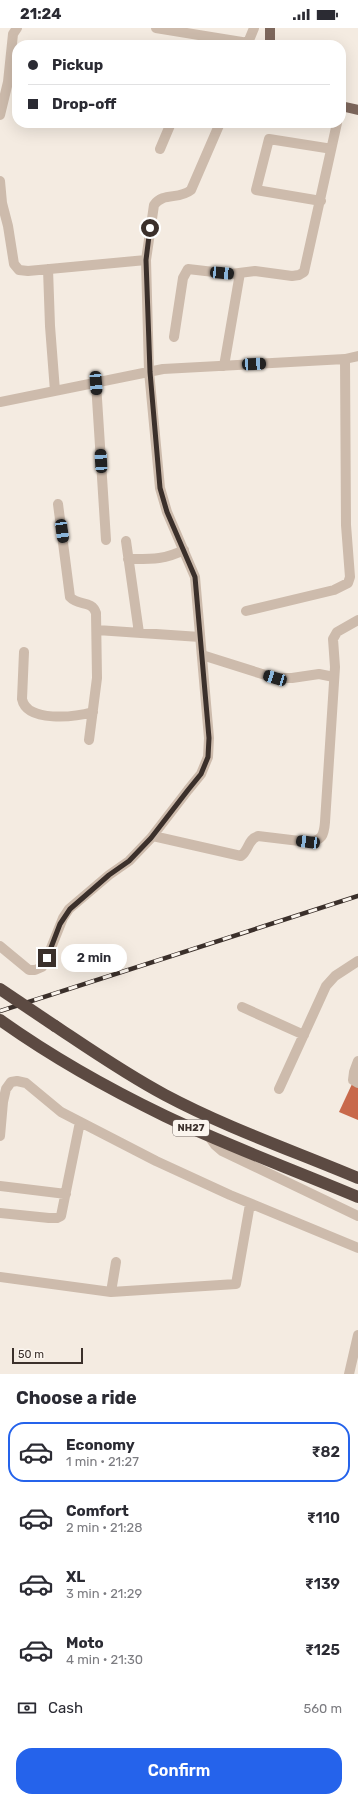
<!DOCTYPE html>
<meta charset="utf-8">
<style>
body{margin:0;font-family:Rubik,sans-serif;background:#f2f2f3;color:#2b2b33;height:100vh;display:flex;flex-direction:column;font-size:15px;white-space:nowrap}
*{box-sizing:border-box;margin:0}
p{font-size:13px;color:#7c7c81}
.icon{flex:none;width:22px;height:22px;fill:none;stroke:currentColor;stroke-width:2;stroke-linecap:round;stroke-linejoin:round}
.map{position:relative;height:1346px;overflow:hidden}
.sheet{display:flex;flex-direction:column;background:#fff;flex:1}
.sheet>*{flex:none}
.hud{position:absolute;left:12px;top:12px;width:334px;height:88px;border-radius:16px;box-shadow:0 4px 16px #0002;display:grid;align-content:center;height:88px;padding:0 16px;background:#fff}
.scale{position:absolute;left:12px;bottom:10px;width:71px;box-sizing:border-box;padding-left:4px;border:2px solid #3b302b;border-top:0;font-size:11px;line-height:14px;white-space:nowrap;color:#3b302b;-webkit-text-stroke:3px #fbf5ee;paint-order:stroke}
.end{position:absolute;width:18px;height:18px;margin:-9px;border:5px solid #3b302b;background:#fff;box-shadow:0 0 0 2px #fff}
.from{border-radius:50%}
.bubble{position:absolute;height:28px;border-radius:14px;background:#fff;box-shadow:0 4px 16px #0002;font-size:13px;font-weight:600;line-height:28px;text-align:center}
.car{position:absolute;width:12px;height:24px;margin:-12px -6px;border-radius:5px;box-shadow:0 0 3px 1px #0007;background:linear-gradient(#222 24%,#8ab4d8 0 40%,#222 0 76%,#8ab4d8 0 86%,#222 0)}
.hud b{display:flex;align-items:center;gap:14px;height:38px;font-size:15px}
.hud b+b{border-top:1px solid #e1e1e2}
.hud i{width:10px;height:10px;background:#2b2b33}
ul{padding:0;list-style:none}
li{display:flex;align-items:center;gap:12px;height:60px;margin:0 8px 6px;padding:0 8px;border:2px solid transparent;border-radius:16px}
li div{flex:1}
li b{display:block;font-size:15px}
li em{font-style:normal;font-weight:600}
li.active{border-color:#2563eb}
li>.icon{width:36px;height:36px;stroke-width:1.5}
h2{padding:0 16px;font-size:18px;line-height:48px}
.pay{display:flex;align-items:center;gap:10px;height:44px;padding:0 16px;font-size:15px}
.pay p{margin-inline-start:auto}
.cta{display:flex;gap:8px;margin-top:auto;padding:8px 16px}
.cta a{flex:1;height:46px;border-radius:16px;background:#2563eb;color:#fff;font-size:16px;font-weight:600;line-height:46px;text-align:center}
.status{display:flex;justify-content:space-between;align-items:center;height:28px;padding:0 20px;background:#fff;direction:ltr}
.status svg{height:11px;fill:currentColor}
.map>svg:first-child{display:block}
.building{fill:#c8694b}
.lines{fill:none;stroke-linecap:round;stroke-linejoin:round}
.minor{stroke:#cdbbac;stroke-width:10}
.major{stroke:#7d675c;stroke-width:10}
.highway{stroke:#5c4a42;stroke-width:12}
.rail-casing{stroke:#3b302b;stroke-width:4.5}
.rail{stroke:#fbf5ee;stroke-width:3;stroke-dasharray:9;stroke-linecap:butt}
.highway-bridge{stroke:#5c4a42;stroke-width:12}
.route{stroke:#3b302b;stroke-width:5}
.labels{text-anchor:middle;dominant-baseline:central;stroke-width:4;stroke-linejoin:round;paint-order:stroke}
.shield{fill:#fbf5ee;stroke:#756b66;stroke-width:1}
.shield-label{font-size:10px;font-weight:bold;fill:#3b302b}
</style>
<div class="status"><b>21:24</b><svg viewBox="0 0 49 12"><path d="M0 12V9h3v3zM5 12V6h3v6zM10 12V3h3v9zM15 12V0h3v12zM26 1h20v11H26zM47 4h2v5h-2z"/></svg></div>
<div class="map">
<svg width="358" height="1346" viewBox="0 0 358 1346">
<rect width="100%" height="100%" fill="#f4ebe1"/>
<path class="building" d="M352 1056 358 1059V1092L339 1084Z"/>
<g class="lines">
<path class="minor" d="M156 0 248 15
M247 17 254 0
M0 87 8 54 13 6 17 0
M160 121 171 95
M0 153 2 175 8 198 14 236 19 242 28 243 146 232
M321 173 256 162 269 111 326 120
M48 241 50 298 55 363
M174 309 183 250 188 241 231 246 255 243 292 248 299 247 304 244 337 95
M224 338 240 245
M96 355 106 512
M0 374 163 341 345 331 358 328
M58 476 70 569C78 578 92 572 96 585L97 650 89 712
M126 513 139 605
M128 531C150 531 164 532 184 522
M246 583 334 562 348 555 350 549 346 497 345 331
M97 602 200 609
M24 624 22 671C27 695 75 689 93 684
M202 627 275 650H292L319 646 334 649
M153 808 241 828C249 822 248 811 258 808L308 814C322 813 324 807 325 794L335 639 333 611 337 604 358 592
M0 918 29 942H35L42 939 47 930 63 890 69 881 109 847 129 833 151 810 188 762 201 746 208 729 209 710 195 549 167 484 160 460 149 343 146 232 154 177C163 164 179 172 191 162L220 95
M242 979 304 1007
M358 1033 354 1044 353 1052 358 1055
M279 1061 326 958 335 948 358 933
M208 1107 215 1117 222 1123 358 1188
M0 1108 3 1074 6 1061 11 1054 17 1053 26 1055 61 1084 156 1133 230 1167 358 1220
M0 1158 66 1166
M0 1185 49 1190H57L61 1188 80 1094
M116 1234 111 1264 236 1256 250 1176
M0 1249 111 1264
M349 1346 358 1307"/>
<path class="major" d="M270 0V17
M341 78 358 82"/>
<path class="highway" d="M0 992C52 1029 107 1060 165 1088 228 1118 294 1142 358 1169
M55 998C91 1022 127 1047 165 1067 227 1100 294 1123 358 1150"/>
<defs>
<path id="rail" d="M0 983 358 868"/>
</defs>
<use href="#rail" class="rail-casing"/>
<use href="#rail" class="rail"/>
<path class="highway-bridge" d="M0 961 55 998"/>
</g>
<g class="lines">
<path class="route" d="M47 930 60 896 70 881 109 847 129 833 151 810 188 762 201 746 208 729 209 710 195 549 167 484 160 460 150 344 146 232 150 200"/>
</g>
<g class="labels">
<rect class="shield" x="173" y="1092" width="36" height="16" rx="3"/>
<g class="shield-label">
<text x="191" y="1100">NH27</text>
</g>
</g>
</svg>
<div class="scale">50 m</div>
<i class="end from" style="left:150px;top:200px"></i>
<i class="end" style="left:47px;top:930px"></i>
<div class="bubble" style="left:61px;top:916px;width:66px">2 min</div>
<i class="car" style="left:222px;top:245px;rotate:95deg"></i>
<i class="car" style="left:254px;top:336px;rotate:87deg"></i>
<i class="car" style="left:96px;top:355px;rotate:176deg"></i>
<i class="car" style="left:101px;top:433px;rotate:357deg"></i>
<i class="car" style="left:62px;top:503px;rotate:172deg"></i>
<i class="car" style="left:275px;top:650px;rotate:287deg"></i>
<i class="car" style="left:308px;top:814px;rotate:277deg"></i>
<div class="hud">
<b><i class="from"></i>Pickup</b>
<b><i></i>Drop-off</b>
</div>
</div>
<section class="sheet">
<h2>Choose a ride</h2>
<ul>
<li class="active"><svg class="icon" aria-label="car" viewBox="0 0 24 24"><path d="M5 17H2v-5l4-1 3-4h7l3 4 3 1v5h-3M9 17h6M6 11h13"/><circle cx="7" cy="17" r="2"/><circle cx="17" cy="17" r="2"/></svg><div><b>Economy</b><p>1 min · 21:27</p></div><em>₹82</em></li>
<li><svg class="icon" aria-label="car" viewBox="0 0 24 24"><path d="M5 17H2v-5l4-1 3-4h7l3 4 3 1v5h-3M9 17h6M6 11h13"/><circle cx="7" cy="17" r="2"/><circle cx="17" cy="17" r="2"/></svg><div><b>Comfort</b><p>2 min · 21:28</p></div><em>₹110</em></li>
<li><svg class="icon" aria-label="car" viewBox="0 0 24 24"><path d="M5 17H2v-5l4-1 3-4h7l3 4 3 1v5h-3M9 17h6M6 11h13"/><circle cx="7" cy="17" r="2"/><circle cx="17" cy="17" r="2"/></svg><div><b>XL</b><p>3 min · 21:29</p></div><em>₹139</em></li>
<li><svg class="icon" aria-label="car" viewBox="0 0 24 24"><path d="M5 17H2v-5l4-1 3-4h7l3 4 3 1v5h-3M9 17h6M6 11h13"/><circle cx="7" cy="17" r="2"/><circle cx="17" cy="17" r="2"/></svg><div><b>Moto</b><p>4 min · 21:30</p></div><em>₹125</em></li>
</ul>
<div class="pay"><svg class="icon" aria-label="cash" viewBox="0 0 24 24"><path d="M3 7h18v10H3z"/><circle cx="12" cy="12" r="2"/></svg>Cash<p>560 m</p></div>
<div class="cta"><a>Confirm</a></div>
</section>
